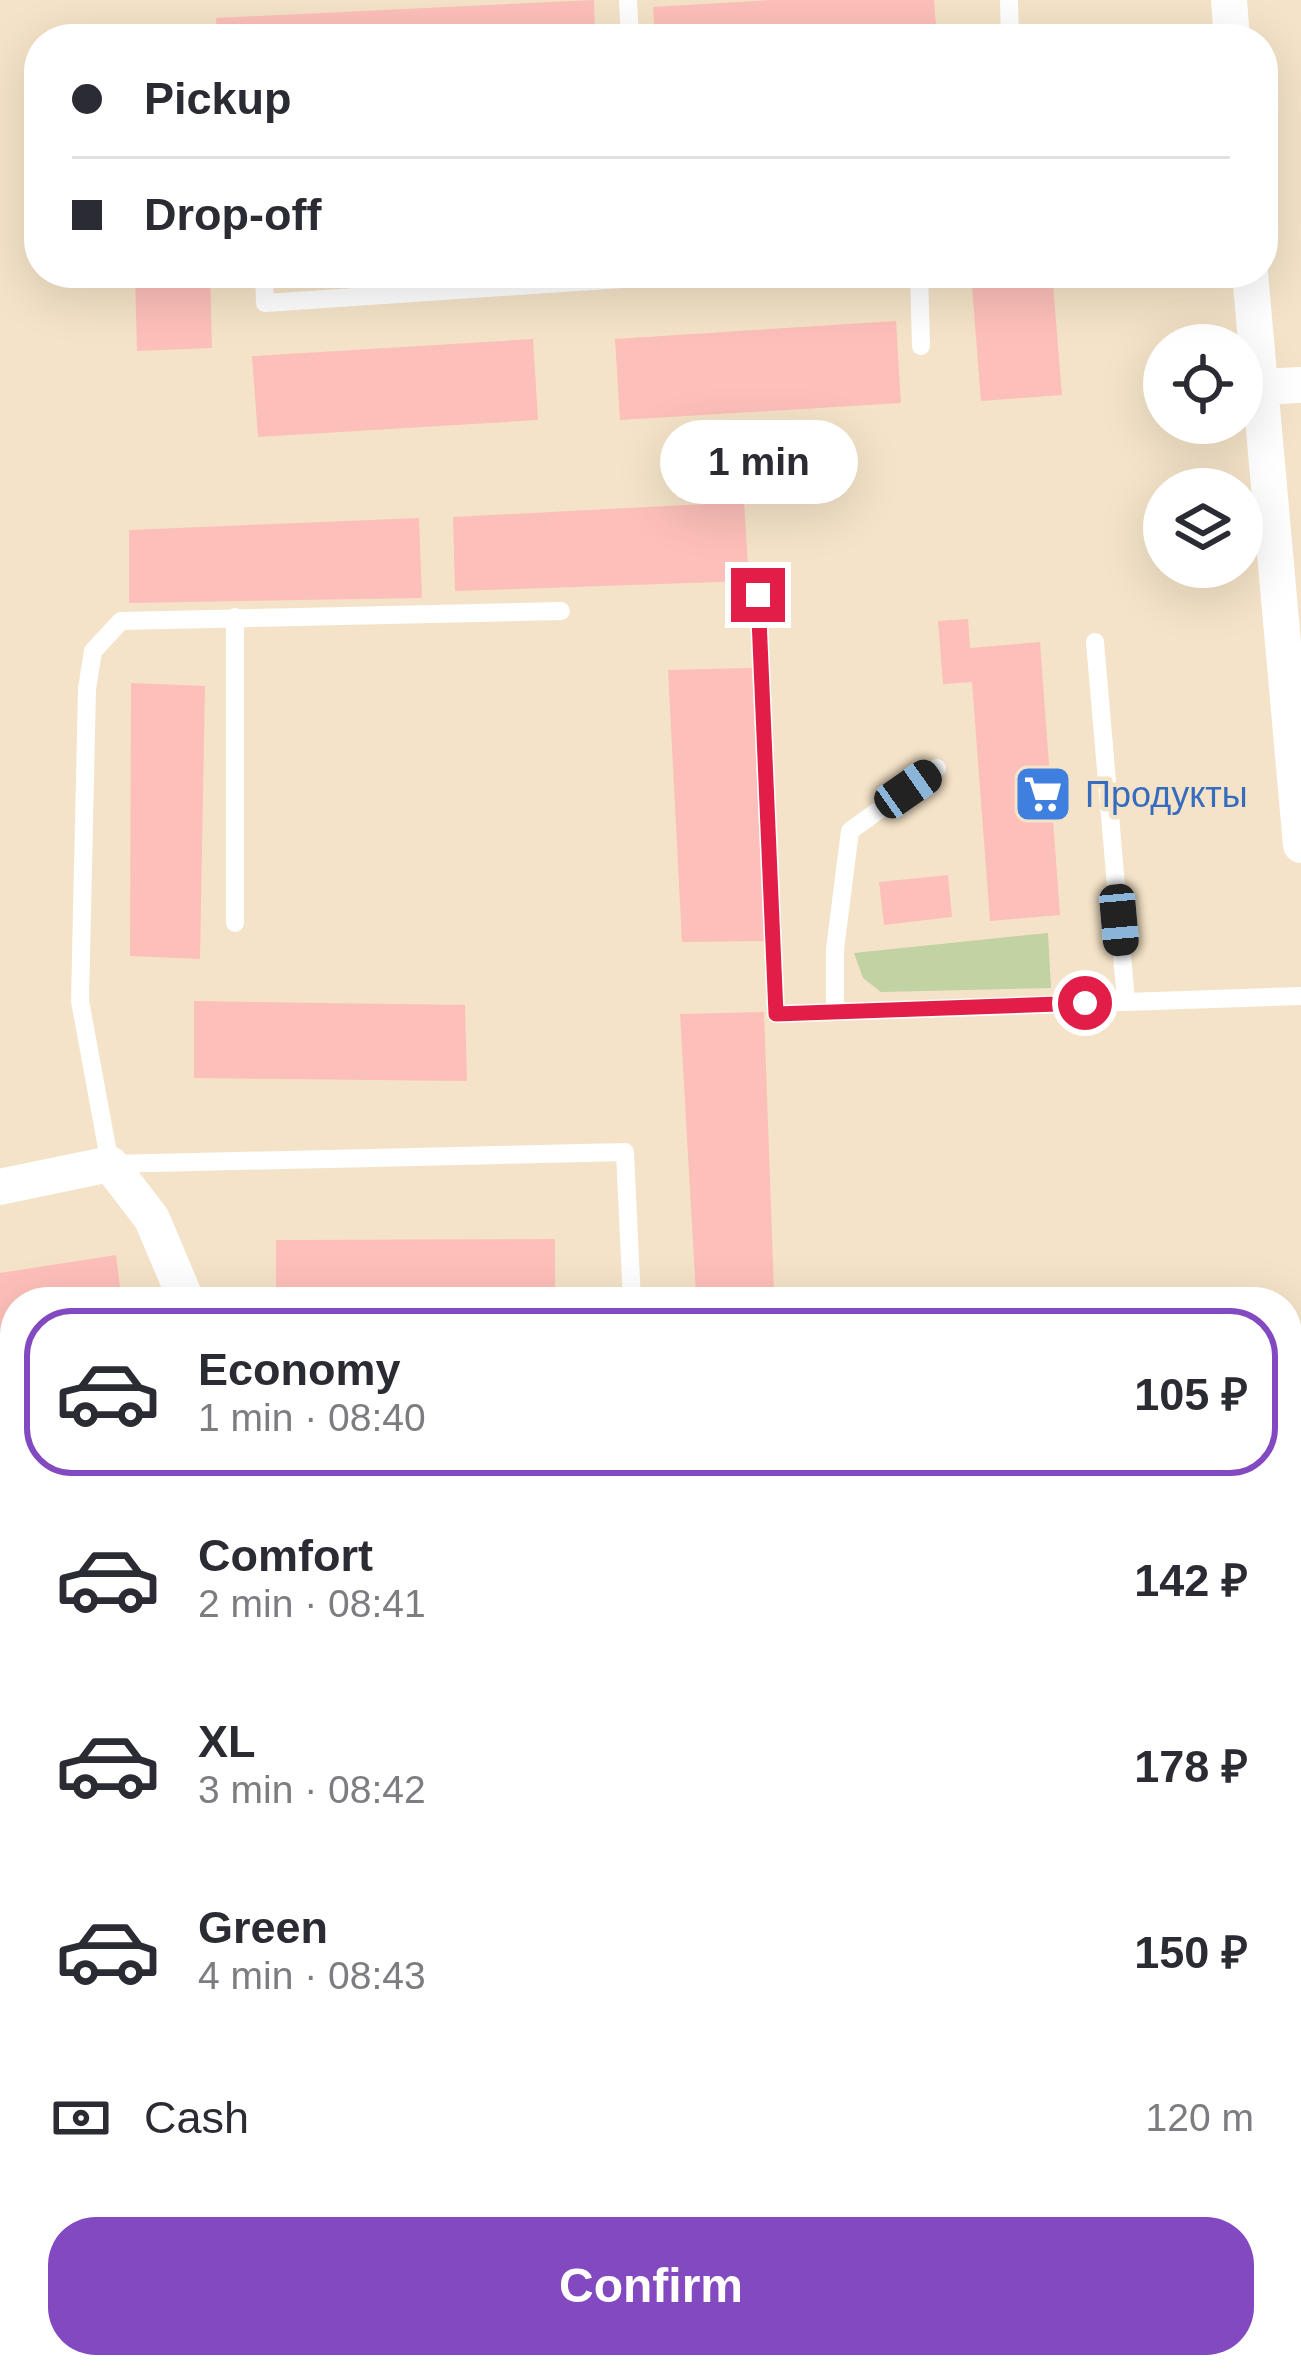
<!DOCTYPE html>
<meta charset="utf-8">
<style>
body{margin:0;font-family:Arial,sans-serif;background:#f7f7f7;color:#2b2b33;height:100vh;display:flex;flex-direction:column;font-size:45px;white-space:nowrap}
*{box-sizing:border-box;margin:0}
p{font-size:39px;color:#7c7c81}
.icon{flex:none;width:66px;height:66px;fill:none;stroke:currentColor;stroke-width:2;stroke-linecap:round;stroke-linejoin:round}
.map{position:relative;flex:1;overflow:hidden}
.panel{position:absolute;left:0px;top:1287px;width:1302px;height:1092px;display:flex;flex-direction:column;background:#fff;border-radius:48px 48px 0 0;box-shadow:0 12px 48px #0002}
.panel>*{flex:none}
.banner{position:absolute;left:24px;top:24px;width:1254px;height:264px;border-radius:48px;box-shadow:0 12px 48px #0002;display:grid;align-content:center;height:264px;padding:0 48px;background:#fff}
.controls{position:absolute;left:1143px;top:324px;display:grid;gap:24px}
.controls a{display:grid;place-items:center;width:120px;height:120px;border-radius:50%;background:#fff;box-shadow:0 12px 48px #0002;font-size:60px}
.end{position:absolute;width:54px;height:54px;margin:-27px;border:15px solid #e11d48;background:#fff;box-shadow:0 0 0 6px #fff}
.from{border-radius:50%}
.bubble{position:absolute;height:84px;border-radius:42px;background:#fff;box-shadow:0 12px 48px #0002;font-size:39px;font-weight:800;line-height:84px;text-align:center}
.car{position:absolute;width:36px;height:72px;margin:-36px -18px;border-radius:15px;box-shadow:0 0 9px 3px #0007;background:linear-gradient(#222 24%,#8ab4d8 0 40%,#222 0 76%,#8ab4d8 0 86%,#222 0)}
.banner b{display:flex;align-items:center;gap:42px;height:114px;font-size:45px}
.banner b+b{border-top:3px solid #e1e1e2}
.banner i{width:30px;height:30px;background:#2b2b33}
ul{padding:21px 0 0;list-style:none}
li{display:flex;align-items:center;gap:36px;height:168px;margin:0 24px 18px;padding:0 24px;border:6px solid transparent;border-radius:48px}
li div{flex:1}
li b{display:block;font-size:45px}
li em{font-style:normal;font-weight:800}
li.active{border-color:#8249c0}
li>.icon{width:108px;height:108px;stroke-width:1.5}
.pay{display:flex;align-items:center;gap:30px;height:132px;padding:0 48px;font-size:45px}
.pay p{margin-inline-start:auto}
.button{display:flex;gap:24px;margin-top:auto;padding:24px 48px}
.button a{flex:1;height:138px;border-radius:48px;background:#8249c0;color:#fff;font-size:48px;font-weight:800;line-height:138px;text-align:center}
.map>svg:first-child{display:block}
.green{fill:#c1d2a3}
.building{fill:#fdbfb9}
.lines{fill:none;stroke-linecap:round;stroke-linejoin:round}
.service{stroke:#fff;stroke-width:18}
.minor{stroke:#fff;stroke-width:36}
.route{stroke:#e11d48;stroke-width:15}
.labels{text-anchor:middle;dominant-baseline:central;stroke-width:9;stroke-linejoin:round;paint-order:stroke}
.shop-label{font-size:36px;fill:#366cbe;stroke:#f4e3c8;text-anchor:start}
</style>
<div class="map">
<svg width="1301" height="2379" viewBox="0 0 1301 2379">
<rect width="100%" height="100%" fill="#f4e3c8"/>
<path class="green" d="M1048 933 1051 988 881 992 863 978 854 953Z"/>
<path class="building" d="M594 0 595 39H217L216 18Z
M771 0H934L937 39H655L653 7Z
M135 273H210L212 348 137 351Z
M971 273H1052L1062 395 981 401Z
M896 321 901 403 620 420 615 339Z
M533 339 538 420 258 437 252 356Z
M744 502 749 581 455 591 453 517Z
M419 518 422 598 129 603V530Z
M968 619 970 648 1040 642 1060 915 990 921 972 682 943 684 938 621Z
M752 668 764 941 682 942 668 670Z
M131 683 205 686 200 959 130 956Z
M948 875 952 917 884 925 879 882Z
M194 1001 465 1005 467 1081 194 1078Z
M764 1012 774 1292 696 1296 680 1014Z
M555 1239V1302H276V1240Z
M116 1255 122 1302H15V1383L0 1385V1273Z"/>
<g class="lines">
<path class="service" d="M628 0 630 39
M1009 0 1010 39
M264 273 265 303 712 273
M919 273 921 346
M758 595 776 1014 1301 996
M561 611 121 621 93 651 87 689 80 1001 110 1164 625 1152 632 1302
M235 617V923
M1095 642 1126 1002
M835 1012V949L850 831 937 768
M0 2103H15
M0 2333 15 2315
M1148 2364 1150 2379"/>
<path class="minor" d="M1229 0 1232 39
M1250 273 1301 845
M1259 387 1301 385
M0 1187 110 1164 152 1219 187 1302
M1287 1603H1301
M1301 2102 1295 2153 1301 2152"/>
</g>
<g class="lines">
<path class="route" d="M758 595 776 1014 1085 1003"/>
</g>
<defs>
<symbol id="supermarket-square" viewBox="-11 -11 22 22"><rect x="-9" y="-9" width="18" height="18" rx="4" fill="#3f7fe0" stroke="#f4e3c8"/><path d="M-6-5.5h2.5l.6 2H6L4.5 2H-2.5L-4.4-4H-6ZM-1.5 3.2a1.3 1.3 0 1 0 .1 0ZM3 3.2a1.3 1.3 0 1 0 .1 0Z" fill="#fff"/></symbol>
</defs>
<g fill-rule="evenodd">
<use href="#supermarket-square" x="1010" y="761" width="66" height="66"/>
</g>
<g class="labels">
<g class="shop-label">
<text x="1085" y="794">Продукты</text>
</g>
</g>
</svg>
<div class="controls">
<a><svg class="icon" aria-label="locate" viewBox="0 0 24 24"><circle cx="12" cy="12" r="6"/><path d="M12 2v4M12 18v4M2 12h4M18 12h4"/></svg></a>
<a><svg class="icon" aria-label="layers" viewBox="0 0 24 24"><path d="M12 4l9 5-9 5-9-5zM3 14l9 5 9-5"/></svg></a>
</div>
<i class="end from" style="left:1085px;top:1003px"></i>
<i class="end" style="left:758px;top:595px"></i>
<div class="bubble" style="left:660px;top:420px;width:198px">1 min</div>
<i class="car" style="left:908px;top:789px;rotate:55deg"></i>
<i class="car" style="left:1119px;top:920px;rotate:175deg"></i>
<div class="banner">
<b><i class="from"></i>Pickup</b>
<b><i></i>Drop-off</b>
</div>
<section class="panel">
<ul>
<li class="active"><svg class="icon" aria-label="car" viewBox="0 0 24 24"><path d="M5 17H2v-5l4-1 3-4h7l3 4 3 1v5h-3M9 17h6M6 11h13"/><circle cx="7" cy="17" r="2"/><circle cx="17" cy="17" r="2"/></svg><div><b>Economy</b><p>1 min · 08:40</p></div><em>105 ₽</em></li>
<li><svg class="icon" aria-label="car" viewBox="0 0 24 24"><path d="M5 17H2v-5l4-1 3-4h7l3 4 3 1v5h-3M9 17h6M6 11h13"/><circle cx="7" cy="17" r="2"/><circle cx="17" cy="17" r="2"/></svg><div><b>Comfort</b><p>2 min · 08:41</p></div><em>142 ₽</em></li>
<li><svg class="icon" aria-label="car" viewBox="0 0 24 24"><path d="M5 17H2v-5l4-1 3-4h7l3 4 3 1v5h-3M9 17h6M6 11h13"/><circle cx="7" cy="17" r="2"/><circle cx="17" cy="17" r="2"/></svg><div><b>XL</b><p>3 min · 08:42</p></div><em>178 ₽</em></li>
<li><svg class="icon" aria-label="car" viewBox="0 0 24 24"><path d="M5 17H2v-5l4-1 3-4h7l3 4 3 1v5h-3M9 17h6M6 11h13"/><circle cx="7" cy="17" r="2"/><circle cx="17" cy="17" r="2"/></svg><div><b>Green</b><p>4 min · 08:43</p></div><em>150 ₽</em></li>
</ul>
<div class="pay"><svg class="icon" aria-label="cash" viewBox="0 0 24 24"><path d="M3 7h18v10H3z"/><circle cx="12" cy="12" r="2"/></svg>Cash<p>120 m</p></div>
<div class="button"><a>Confirm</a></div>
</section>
</div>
